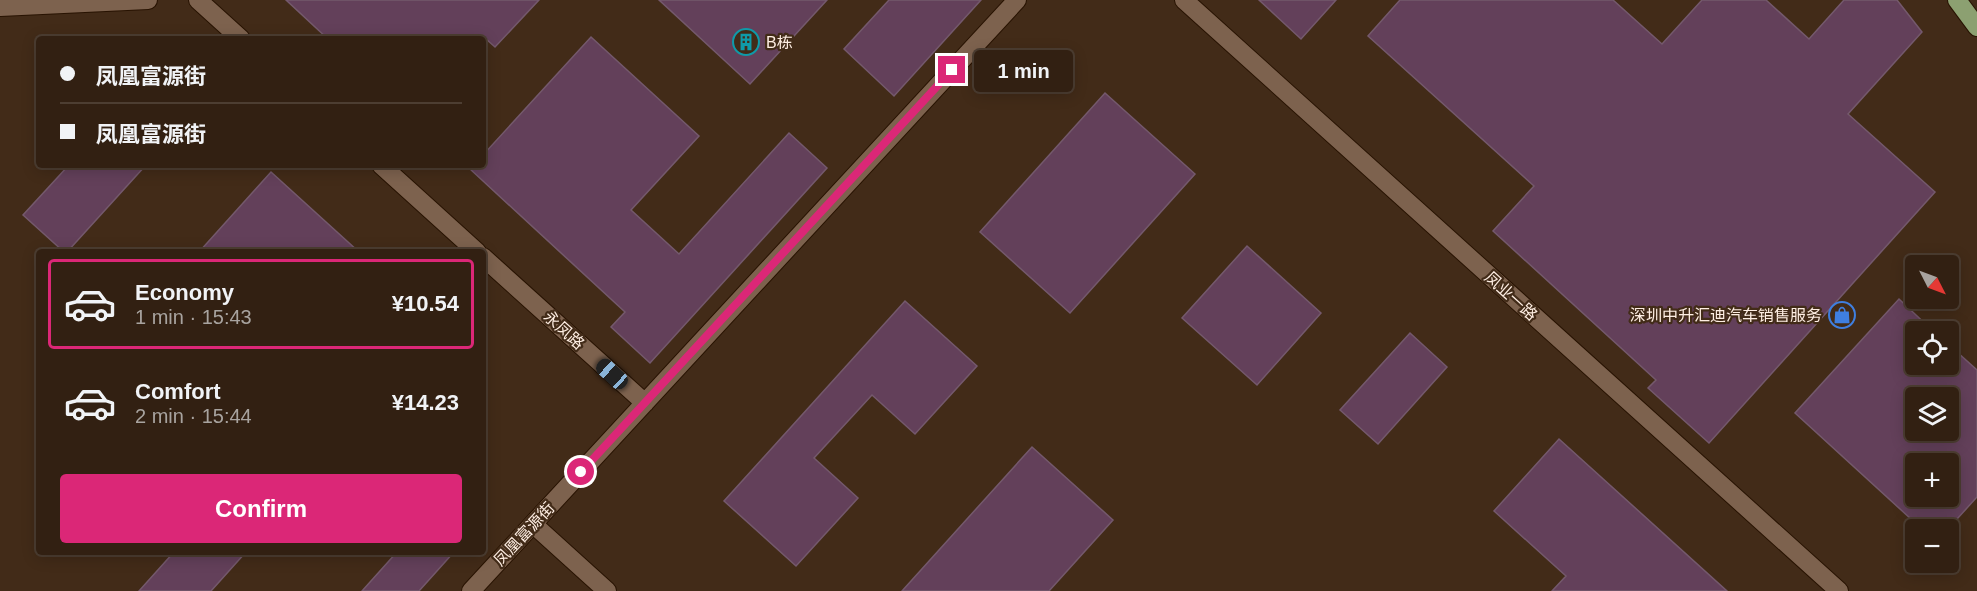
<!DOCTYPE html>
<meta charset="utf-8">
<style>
body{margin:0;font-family:Arial,"Noto Sans SC",sans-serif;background:#3a281b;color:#f1f3f6;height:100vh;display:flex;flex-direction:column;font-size:22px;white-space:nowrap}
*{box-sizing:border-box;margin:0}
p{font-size:20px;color:#a8a39f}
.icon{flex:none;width:33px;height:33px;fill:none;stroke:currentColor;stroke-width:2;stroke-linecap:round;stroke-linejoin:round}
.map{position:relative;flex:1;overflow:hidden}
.sheet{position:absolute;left:36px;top:249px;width:450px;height:306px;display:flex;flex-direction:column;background:#322012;border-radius:6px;box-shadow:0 3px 15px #0003,0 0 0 2px #4d3e32}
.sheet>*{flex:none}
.top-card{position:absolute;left:36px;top:36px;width:450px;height:132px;border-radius:6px;box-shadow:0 3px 15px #0003,0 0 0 2px #4d3e32;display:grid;align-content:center;height:132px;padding:0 24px;background:#322012}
.needle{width:39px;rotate:132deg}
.tools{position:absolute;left:1905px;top:255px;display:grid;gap:12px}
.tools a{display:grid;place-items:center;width:54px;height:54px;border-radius:6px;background:#322012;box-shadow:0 3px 15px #0003,0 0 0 2px #4d3e32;font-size:30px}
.end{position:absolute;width:27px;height:27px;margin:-14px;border:8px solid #db2777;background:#fff;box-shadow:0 0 0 3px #fff}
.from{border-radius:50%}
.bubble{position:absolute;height:42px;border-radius:6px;background:#322012;box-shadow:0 3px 15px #0003,0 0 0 2px #4d3e32;font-size:20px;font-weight:700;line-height:42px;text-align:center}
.car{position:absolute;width:18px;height:36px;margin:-18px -9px;border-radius:8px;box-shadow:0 0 4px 2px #0007;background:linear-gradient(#222 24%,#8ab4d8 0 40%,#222 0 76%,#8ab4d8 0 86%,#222 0)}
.top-card b{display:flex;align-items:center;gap:21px;height:57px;font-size:22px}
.top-card b+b{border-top:2px solid #4d3e32}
.top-card i{width:15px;height:15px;background:#f1f3f6}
ul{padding:10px 0 0;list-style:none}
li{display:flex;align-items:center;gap:18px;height:90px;margin:0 12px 9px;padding:0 12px;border:3px solid transparent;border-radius:6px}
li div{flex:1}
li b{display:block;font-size:22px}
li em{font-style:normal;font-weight:700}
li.selected{border-color:#db2777}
li>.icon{width:54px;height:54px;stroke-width:1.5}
.button{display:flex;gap:12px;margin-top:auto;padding:12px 24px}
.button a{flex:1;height:69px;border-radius:6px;background:#db2777;color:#fff;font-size:24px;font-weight:700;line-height:69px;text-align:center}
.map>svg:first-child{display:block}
.building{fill:#63405a;stroke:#74596c;stroke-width:1.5;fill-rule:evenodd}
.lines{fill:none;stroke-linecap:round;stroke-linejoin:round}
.minor-casing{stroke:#281302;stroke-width:20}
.major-casing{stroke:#281302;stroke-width:20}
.minor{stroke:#7d624e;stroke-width:18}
.major{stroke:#8ca071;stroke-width:18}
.route{stroke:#db2777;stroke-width:8}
.labels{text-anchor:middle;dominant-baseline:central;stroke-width:4.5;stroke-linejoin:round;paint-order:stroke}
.poi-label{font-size:16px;fill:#feeee3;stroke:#422b18;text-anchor:start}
.street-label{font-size:16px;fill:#feeee3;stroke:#422b18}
</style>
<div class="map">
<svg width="1977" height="591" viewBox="0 0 1977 591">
<rect width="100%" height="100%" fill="#422b18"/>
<path class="building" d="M286 0H539L495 47 486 39H328Z
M659 0H827L750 84Z
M889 0H981L894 96 844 49Z
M1259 0H1336L1301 39Z
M1400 0H1613L1662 44 1702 0H1766L1809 39 1844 0H1897L1922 32 1848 114 1935 192 1709 443 1648 388 1656 380 1493 231 1534 186 1368 36Z
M591 37 699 136 631 210 679 254 789 133 827 168 650 363 611 327 625 312 470 169 473 165H483V155Z
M1105 93 1195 174 1070 313 980 232Z
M69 165H146L67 252H64L23 215Z
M271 172 359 252H199Z
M1247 246 1321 313 1257 385 1182 318Z
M1899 299 1934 332H1916V364H1948V344L1977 370V497L1947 530H1923L1795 413ZM1916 398H1948V430H1916ZM1916 464H1948V496H1916Z
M905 301 977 366 915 434 872 395 814 458 858 498 796 566 724 501Z
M1410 333 1447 367 1378 444 1340 410Z
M1559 439 1727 591H1552L1566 576 1494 511Z
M1032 447 1113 520 1049 591H902Z
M174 552H246L211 591H139Z
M397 552H454L419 591H362Z"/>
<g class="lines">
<defs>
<path id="minor" d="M198 0 241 39
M1184 0 1839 591
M0 7 148 0
M381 165 477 252
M483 257 645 403
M533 524 607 591
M471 591 1017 0"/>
<path id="major" d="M1957 0 1977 27"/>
</defs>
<use href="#minor" class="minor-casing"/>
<use href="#major" class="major-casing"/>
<use href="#minor" class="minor"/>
<use href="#major" class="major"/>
</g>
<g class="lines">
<path class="route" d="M581 472 952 70"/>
</g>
<defs>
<symbol id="building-ring" viewBox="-11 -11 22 22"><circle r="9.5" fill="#422b18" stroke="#0f9aa8" stroke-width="1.5"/><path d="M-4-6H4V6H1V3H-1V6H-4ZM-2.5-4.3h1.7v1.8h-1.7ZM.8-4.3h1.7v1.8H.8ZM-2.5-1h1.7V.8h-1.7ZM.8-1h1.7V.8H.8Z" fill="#0f9aa8"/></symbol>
<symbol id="shop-ring" viewBox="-11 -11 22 22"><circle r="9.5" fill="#422b18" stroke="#3f7fe0" stroke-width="1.5"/><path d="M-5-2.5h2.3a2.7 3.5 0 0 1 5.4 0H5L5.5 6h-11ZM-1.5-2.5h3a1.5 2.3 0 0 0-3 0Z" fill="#3f7fe0"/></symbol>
</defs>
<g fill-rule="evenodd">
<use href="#building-ring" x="731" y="27" width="30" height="30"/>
<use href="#shop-ring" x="1827" y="300" width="30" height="30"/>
</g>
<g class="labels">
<g class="poi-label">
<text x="766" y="42">B栋</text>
<text x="1822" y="315" text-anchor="end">深圳中升汇迪汽车销售服务</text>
</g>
<g class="street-label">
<text transform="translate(1511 296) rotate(42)">凤业一路</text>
<text transform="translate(564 330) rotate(42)">永凤路</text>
<text transform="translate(524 534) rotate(-47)">凤凰富源街</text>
</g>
</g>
</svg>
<div class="tools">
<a><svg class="needle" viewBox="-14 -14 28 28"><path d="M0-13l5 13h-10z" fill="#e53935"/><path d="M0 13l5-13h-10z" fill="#a8a39f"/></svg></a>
<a><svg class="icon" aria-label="locate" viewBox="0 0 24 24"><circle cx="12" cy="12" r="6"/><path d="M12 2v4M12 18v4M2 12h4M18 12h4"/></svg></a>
<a><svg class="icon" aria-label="layers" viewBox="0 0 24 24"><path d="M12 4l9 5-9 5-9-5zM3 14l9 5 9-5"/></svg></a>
<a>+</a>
<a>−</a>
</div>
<i class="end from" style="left:581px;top:472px"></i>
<i class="end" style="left:952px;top:70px"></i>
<div class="bubble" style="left:974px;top:50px;width:99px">1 min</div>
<i class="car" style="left:612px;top:374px;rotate:312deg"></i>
<div class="top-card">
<b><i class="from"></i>凤凰富源街</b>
<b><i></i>凤凰富源街</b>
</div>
<section class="sheet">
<ul>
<li class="selected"><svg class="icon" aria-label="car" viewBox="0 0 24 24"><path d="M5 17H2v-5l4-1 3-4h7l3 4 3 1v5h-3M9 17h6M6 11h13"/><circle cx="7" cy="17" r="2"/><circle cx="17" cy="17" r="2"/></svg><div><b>Economy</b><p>1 min · 15:43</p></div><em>¥10.54</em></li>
<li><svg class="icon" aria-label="car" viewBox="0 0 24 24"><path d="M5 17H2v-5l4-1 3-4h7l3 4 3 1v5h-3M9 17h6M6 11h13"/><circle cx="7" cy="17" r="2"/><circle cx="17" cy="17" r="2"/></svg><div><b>Comfort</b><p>2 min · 15:44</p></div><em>¥14.23</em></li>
</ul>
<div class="button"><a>Confirm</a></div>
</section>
</div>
